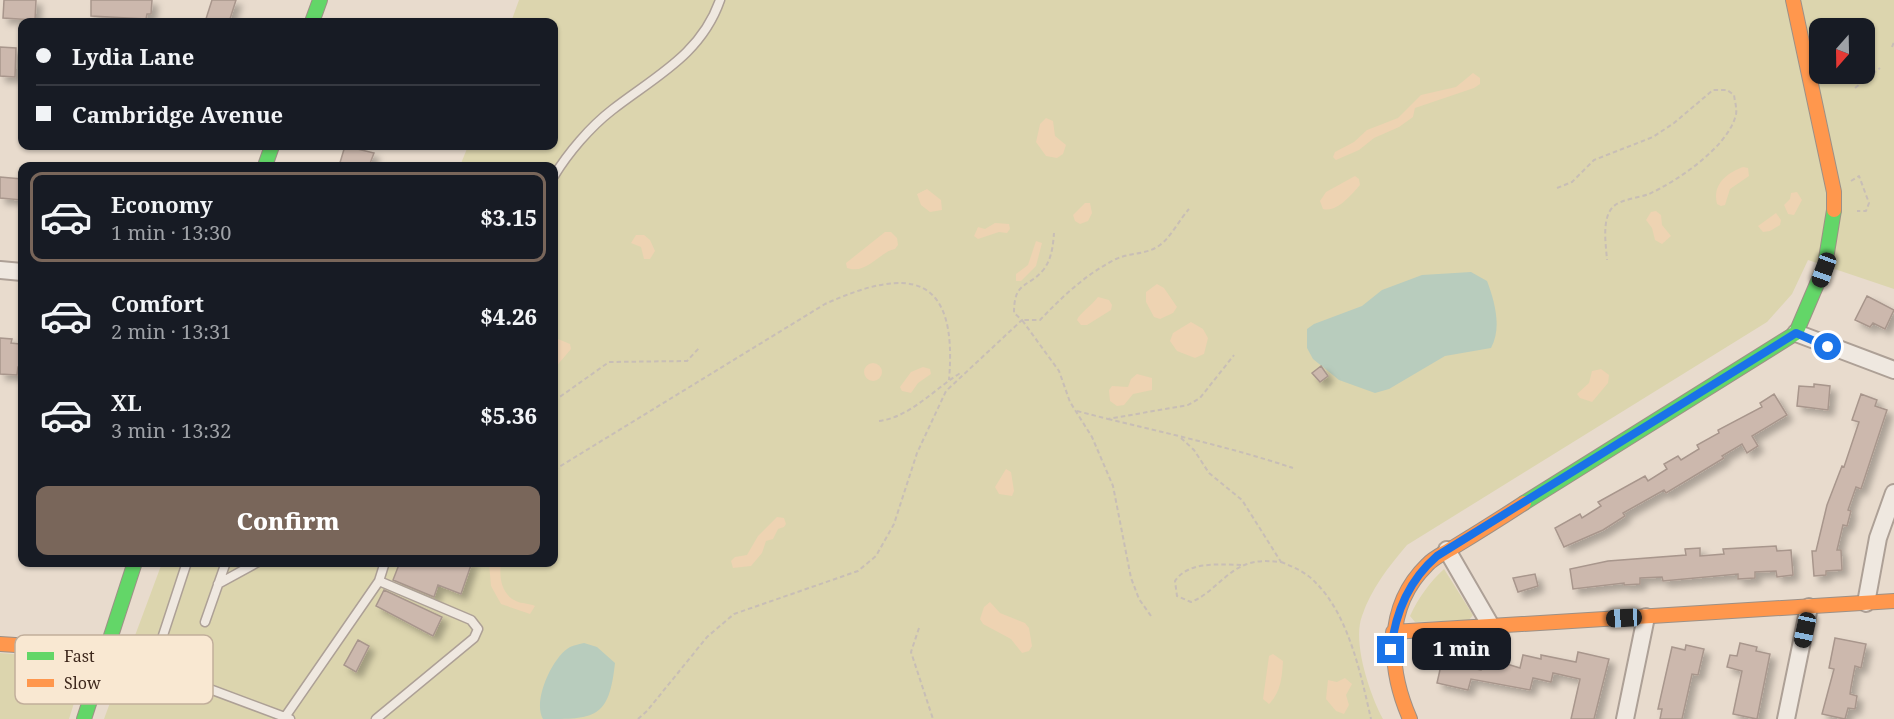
<!DOCTYPE html>
<meta charset="utf-8">
<style>
body{margin:0;font-family:"Noto Serif",serif;background:#20242c;color:#f1f3f6;height:100vh;display:flex;flex-direction:column;font-size:22px;white-space:nowrap}
*{box-sizing:border-box;margin:0}
p{font-size:20px;color:#9ea1a6}
.icon{flex:none;width:33px;height:33px;fill:none;stroke:currentColor;stroke-width:2;stroke-linecap:round;stroke-linejoin:round}
.map{position:relative;flex:1;overflow:hidden}
.drawer{position:absolute;left:18px;top:162px;width:540px;height:405px;display:flex;flex-direction:column;background:#171b24;border-radius:12px;box-shadow:0 2px 4px #0004}
.drawer>*{flex:none}
.banner{position:absolute;left:18px;top:18px;width:540px;height:132px;border-radius:12px;box-shadow:0 2px 4px #0004;display:grid;align-content:center;height:132px;padding:0 18px;background:#171b24}
.needle{width:39px;rotate:200deg}
.controls{position:absolute;left:1809px;top:18px;display:grid;gap:12px}
.controls a{display:grid;place-items:center;width:66px;height:66px;border-radius:12px;background:#171b24;box-shadow:0 2px 4px #0004;font-size:30px}
.end{position:absolute;width:27px;height:27px;margin:-14px;border:8px solid #1a73e8;background:#fff;box-shadow:0 0 0 3px #fff}
.from{border-radius:50%}
.bubble{position:absolute;height:42px;border-radius:12px;background:#171b24;box-shadow:0 2px 4px #0004;font-size:20px;font-weight:800;line-height:42px;text-align:center}
.car{position:absolute;width:18px;height:36px;margin:-18px -9px;border-radius:8px;box-shadow:0 0 4px 2px #0007;background:linear-gradient(#222 24%,#8ab4d8 0 40%,#222 0 76%,#8ab4d8 0 86%,#222 0)}
.banner b{display:flex;align-items:center;gap:21px;height:57px;font-size:22px}
.banner b+b{border-top:2px solid #363941}
.banner i{width:15px;height:15px;background:#f1f3f6}
ul{padding:10px 0 0;list-style:none}
li{display:flex;align-items:center;gap:18px;height:90px;margin:0 12px 9px;padding:0 6px;border:3px solid transparent;border-radius:12px}
li div{flex:1}
li b{display:block;font-size:22px}
li em{font-style:normal;font-weight:800}
li.selected{border-color:#79665a}
li>.icon{width:54px;height:54px;stroke-width:1.5}
.button{display:flex;gap:12px;margin-top:auto;padding:12px 18px}
.button a{flex:1;height:69px;border-radius:12px;background:#79665a;color:#fff;font-size:24px;font-weight:800;line-height:69px;text-align:center}
.map>svg:first-child{display:block}
.green{fill:#dcd5ae;fill-rule:evenodd}
.sand{fill:#eed3b2}
.water{fill:#b8ccbd}
.building{fill:#ccb8ad;stroke:#a8968c;stroke-width:1.5;filter:url(#shadow)}
.lines{fill:none;stroke-linecap:round;stroke-linejoin:round}
.lane-casing{stroke:#ada096;stroke-width:11}
.street-casing{stroke:#ada096;stroke-width:20}
.fast-casing{stroke:#9d9086;stroke-width:16}
.slow-casing{stroke:#9d9086;stroke-width:16}
.path{stroke:#c8beb6;stroke-width:2;stroke-dasharray:4.5 3;stroke-linecap:butt}
.lane{stroke:#efe8e0;stroke-width:8}
.street{stroke:#efe8e0;stroke-width:16}
.fast{stroke:#63d668;stroke-width:14}
.slow{stroke:#ff974d;stroke-width:14}
.route{stroke:#1a73e8;stroke-width:8}
.key{fill:#f9e8d2;stroke:#c1ae9b;stroke-width:1.5}
.key-label{font-size:16px;fill:#3d271c}
</style>
<div class="map">
<svg width="1894" height="719" viewBox="0 0 1894 719">
<defs>
<filter id="shadow"><feDropShadow dx="5.5" dy="5.5" stdDeviation="3" flood-color="#0004"/></filter>
</defs>
<rect width="100%" height="100%" fill="#e8dbcd"/>
<path class="green" d="M519 0H1894V289L1808 260 1792 294 1767 322 1407 545C1389 566 1371 589 1362 616 1352 642 1370 695 1383 719H104L162 563 554 562V166H460L468 146H554V22H511ZM1820 28H1864V74H1820Z
M1444 569 1473 615 1469 620 1415 622 1410 616C1419 597 1429 583 1444 569Z
M0 653 73 659 83 668V674L69 719H0Z"/>
<path class="sand" d="M1473 73 1480 78V84L1474 88 1415 108 1413 117 1399 127 1374 138 1359 150 1336 160 1333 157 1335 152 1354 142 1367 130 1398 118 1421 95 1456 87Z
M1046 118 1053 121 1055 136 1066 145 1063 154 1057 158 1046 156 1036 142 1040 124Z
M1743 167 1748 168 1749 176 1730 189 1725 205 1721 206 1717 204C1712 184 1727 173 1743 167Z
M1355 176 1359 179 1360 185C1352 194 1337 213 1323 209L1320 201 1326 192Z
M927 189 941 200 942 210 930 212 921 205 917 194Z
M1797 192 1802 200 1794 215 1788 214 1784 205 1790 199 1791 193Z
M1085 203H1090L1092 213 1088 221 1080 224 1075 221 1073 215Z
M1656 211 1661 215 1662 225 1671 236 1662 244 1655 240 1652 228 1646 220 1651 212Z
M1776 213 1781 220 1780 225 1770 231 1763 232 1758 226Z
M995 223 1009 224 1010 229 1007 233 999 232 978 239 974 236 978 227 985 229Z
M885 232H891L897 238 898 245 895 249C879 252 867 275 847 268L846 263Z
M636 235H644L650 240 655 251 650 259H644L641 247 631 243Z
M1036 241 1042 243 1036 266 1021 281H1016V274L1028 265Z
M1157 284 1164 288 1177 307 1173 313 1160 319 1154 317 1146 302V292Z
M1098 297 1109 300 1112 305 1111 310 1087 325H1081L1077 320C1079 314 1092 305 1098 297Z
M1191 322 1203 329 1208 338 1204 354 1195 358 1177 351 1170 341 1173 333Z
M558 339 570 344 571 349 554 369V346Z
M864 372a9 9 0 1 1 18 0a9 9 0 1 1-18 0Z
M923 367 930 369 931 374 918 383 911 393 902 391 900 387 911 372Z
M1601 369 1609 375 1608 383 1592 402 1580 398 1577 394 1589 383 1592 371Z
M1137 374 1152 378V390L1133 394 1124 405 1117 406 1110 401 1109 390 1112 386 1128 387 1131 379Z
M1006 469 1011 472 1014 491 1012 496 999 494 995 487Z
M777 517 784 518 786 524 784 527 778 529 773 539 766 541 762 553 751 566 733 568 731 561 735 557 747 555 758 536Z
M489 563H501C499 577 501 594 516 601 522 604 529 603 535 606L530 614 501 604 491 586Z
M990 602 1000 613 1025 623 1029 628 1032 646 1029 651 1022 653 1011 639 983 624 980 619 984 607Z
M1273 654 1283 661C1282 677 1281 692 1269 704L1263 699 1269 656Z
M1345 678 1352 684 1346 695 1349 705 1344 714 1336 711 1326 699 1328 680 1337 682Z"/>
<path class="water" d="M1471 272 1487 281C1495 302 1502 328 1491 348L1445 356 1389 389 1375 393 1339 380 1313 359 1307 348V329L1314 324 1362 306 1382 290 1422 275Z
M584 643 597 647 615 663C609 719 595 719 543 719 532 701 553 656 570 647 574 645 580 644 584 643Z"/>
<path class="building" d="M4 0H36L35 20 3 18Z
M91 0H152L151 14H147L146 19 91 16Z
M212 0H236L229 22H205Z
M0 47 16 48 15 77 0 76Z
M345 146 374 153 369 166H339Z
M0 177 22 179V200L0 198Z
M1867 296 1894 310 1885 329 1873 323 1870 327 1855 320Z
M0 338 12 339 11 343 20 344 22 347V367H18L17 375 0 374Z
M1321 366 1328 376 1320 382 1312 373Z
M1814 384 1830 386 1828 410 1797 406 1799 386 1814 387Z
M1774 394 1787 415 1752 436 1758 446 1747 453 1742 444 1722 456 1724 458 1666 493 1664 490 1623 513 1625 516 1603 530 1564 547 1555 528 1580 514 1582 518 1601 506 1598 502 1645 476 1648 481 1667 469 1664 464 1678 456 1681 460 1699 449 1697 445 1719 433 1718 430 1762 407 1760 403Z
M1861 394 1877 400 1875 406 1887 410 1861 489 1856 487 1848 510 1851 511 1847 526 1843 525 1837 550H1841L1842 570 1826 571V575L1814 576 1812 551H1816L1827 505 1842 466 1844 467 1859 422 1852 420Z
M1776 546 1777 551 1791 550 1793 575 1777 577 1776 571 1755 572V578L1738 579V574L1663 581 1662 577 1640 578V584L1624 585V583L1573 589 1570 569 1608 561 1686 555 1685 549 1700 548V556L1724 554 1723 549Z
M400 562H472L461 594 438 585 434 597 393 580Z
M1535 574 1538 586 1518 592 1513 578Z
M384 590 442 617 433 636 376 606Z
M1835 638 1866 644 1861 668 1855 666 1851 687 1850 694 1857 696 1855 709 1848 708 1845 719 1822 714 1834 669 1829 668Z
M358 640 369 646 356 672 344 665Z
M1740 643 1757 647 1756 651 1770 654 1757 719 1733 714 1742 671 1727 667 1730 655 1737 656Z
M1686 645 1704 649 1698 675 1692 674 1682 719H1660L1662 709H1658L1672 647 1685 650Z
M1578 652 1609 659 1594 719H1571L1580 679 1553 673 1551 682 1533 678 1530 690 1471 679 1468 690 1437 683 1442 661 1481 670 1484 657 1520 668 1523 655 1541 659V655L1576 662Z"/>
<g class="lines">
<defs>
<path id="lane" d="M554 176C568 153 590 127 612 110 654 77 701 55 720 0
M218 584 258 562
M205 622 226 562
M108 651 290 719
M153 666 187 562
M285 717 379 581 385 562
M376 719 474 638 478 629 471 620 379 581"/>
<path id="street" d="M0 270 22 272
M1796 333 1894 370
M1447 550 1491 626
M1866 603 1878 538 1894 493
M1625 719 1646 617
M1786 719 1809 607"/>
<path id="fast" d="M312 22 320 0
M265 166 272 146
M1524 503 1796 333 1825 265 1834 210
M84 719 135 562"/>
<path id="slow" d="M1793 0 1834 192V210
M1393 632 1894 601
M0 644 107 651
M1410 719C1388 669 1384 607 1427 565 1434 557 1445 553 1454 547 1477 533 1501 518 1524 503"/>
</defs>
<use href="#lane" class="lane-casing"/>
<use href="#street" class="street-casing"/>
<use href="#fast" class="fast-casing"/>
<use href="#slow" class="slow-casing"/>
<path class="path" d="M1892 47 1894 42
M1855 88 1880 68
M1851 181 1859 176 1869 203 1866 211H1857
M1557 188 1572 182 1594 160 1653 137 1674 123 1713 90H1727L1734 95C1735 103 1738 111 1735 118 1725 149 1677 181 1649 194 1639 198 1622 199 1614 206 1601 217 1606 245 1607 260
M554 401 609 362 687 361 699 348
M1077 411 1108 419 1188 405 1200 398 1234 355
M1108 419C1170 434 1233 448 1293 468
M879 421C911 417 935 388 962 372
M1181 438 1194 450 1209 473 1242 500 1281 562C1269 561 1258 560 1247 564 1226 571 1212 594 1191 602L1177 596 1175 581C1189 560 1222 565 1245 565
M554 470 825 304C911 265 958 275 949 380
M1281 562C1294 567 1307 573 1316 583 1349 616 1361 675 1371 719
M1151 616 1139 599 1131 578 1113 486 1092 437 1070 402 1059 371 1022 320H1040C1063 296 1086 274 1116 259 1131 252 1147 255 1160 245 1170 238 1180 219 1189 209
M919 628 911 652 933 719
M638 719 647 711 707 637 734 614 858 571 876 556 894 524 917 453 946 391 1022 320 1014 313C1014 280 1028 289 1044 269 1052 258 1053 245 1054 233"/>
<use href="#lane" class="lane"/>
<use href="#street" class="street"/>
<use href="#fast" class="fast"/>
<use href="#slow" class="slow"/>
</g>
<g class="lines">
<path class="route" d="M1391 650C1395 613 1408 581 1437 556L1796 333 1828 347"/>
</g>
<rect x="15" y="635" width="198" height="69" rx="9" class="key"/>
<rect x="27" y="652" width="27" height="8" fill="#63d668"/>
<rect x="27" y="679" width="27" height="8" fill="#ff974d"/>
<g class="key-label">
<text x="64" y="662">Fast</text>
<text x="64" y="689">Slow</text>
</g>
</svg>
<div class="controls">
<a><svg class="needle" viewBox="-14 -14 28 28"><path d="M0-13l5 13h-10z" fill="#e53935"/><path d="M0 13l5-13h-10z" fill="#9ea1a6"/></svg></a>
</div>
<i class="end from" style="left:1828px;top:347px"></i>
<i class="end" style="left:1391px;top:650px"></i>
<div class="bubble" style="left:1412px;top:628px;width:99px">1 min</div>
<i class="car" style="left:1824px;top:270px;rotate:200deg"></i>
<i class="car" style="left:1624px;top:618px;rotate:267deg"></i>
<i class="car" style="left:1805px;top:630px;rotate:192deg"></i>
<div class="banner">
<b><i class="from"></i>Lydia Lane</b>
<b><i></i>Cambridge Avenue</b>
</div>
<section class="drawer">
<ul>
<li class="selected"><svg class="icon" aria-label="car" viewBox="0 0 24 24"><path d="M5 17H2v-5l4-1 3-4h7l3 4 3 1v5h-3M9 17h6M6 11h13"/><circle cx="7" cy="17" r="2"/><circle cx="17" cy="17" r="2"/></svg><div><b>Economy</b><p>1 min · 13:30</p></div><em>$3.15</em></li>
<li><svg class="icon" aria-label="car" viewBox="0 0 24 24"><path d="M5 17H2v-5l4-1 3-4h7l3 4 3 1v5h-3M9 17h6M6 11h13"/><circle cx="7" cy="17" r="2"/><circle cx="17" cy="17" r="2"/></svg><div><b>Comfort</b><p>2 min · 13:31</p></div><em>$4.26</em></li>
<li><svg class="icon" aria-label="car" viewBox="0 0 24 24"><path d="M5 17H2v-5l4-1 3-4h7l3 4 3 1v5h-3M9 17h6M6 11h13"/><circle cx="7" cy="17" r="2"/><circle cx="17" cy="17" r="2"/></svg><div><b>XL</b><p>3 min · 13:32</p></div><em>$5.36</em></li>
</ul>
<div class="button"><a>Confirm</a></div>
</section>
</div>
